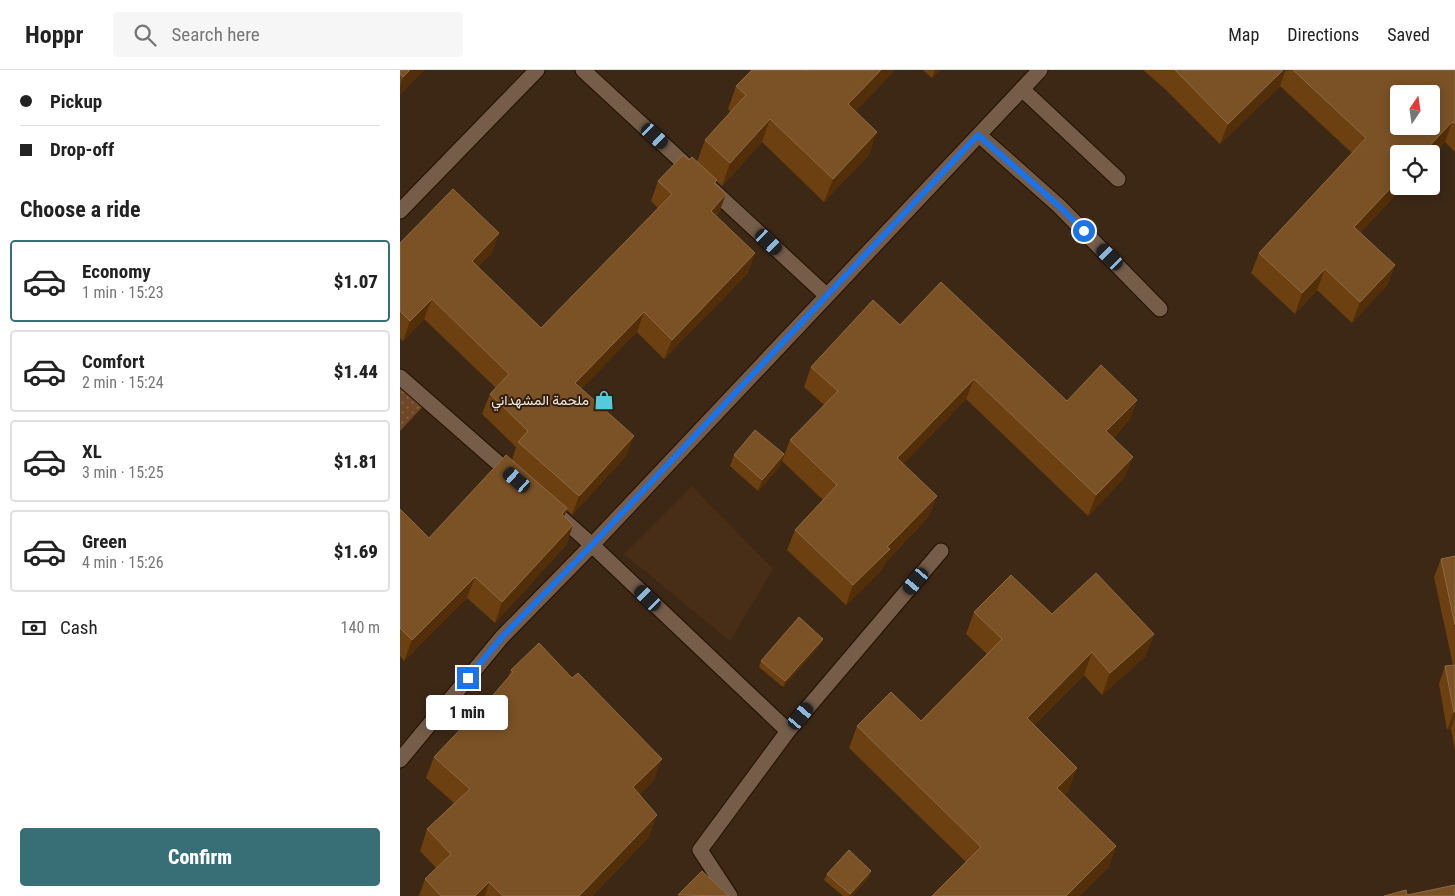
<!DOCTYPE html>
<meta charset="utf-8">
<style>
body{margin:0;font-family:"Roboto Condensed",Vazirmatn,sans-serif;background:#f6f6f6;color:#222;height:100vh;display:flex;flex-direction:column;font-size:19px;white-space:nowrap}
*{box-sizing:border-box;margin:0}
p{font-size:16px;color:#767676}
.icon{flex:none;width:28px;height:28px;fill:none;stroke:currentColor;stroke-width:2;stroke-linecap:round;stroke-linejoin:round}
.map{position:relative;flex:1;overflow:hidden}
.panel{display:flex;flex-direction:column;background:#fff;width:400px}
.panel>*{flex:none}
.banner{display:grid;align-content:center;height:110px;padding:0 20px;background:#fff}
.needle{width:32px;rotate:13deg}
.fabs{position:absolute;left:990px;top:15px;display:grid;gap:10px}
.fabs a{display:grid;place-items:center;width:50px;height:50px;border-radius:5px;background:#fff;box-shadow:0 2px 12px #0003;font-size:25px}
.end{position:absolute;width:22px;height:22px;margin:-11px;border:6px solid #1a73e8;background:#fff;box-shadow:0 0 0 2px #fff}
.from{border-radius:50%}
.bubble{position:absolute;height:35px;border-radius:5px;background:#fff;box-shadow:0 2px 12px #0003;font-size:16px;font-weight:800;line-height:35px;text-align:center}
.car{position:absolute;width:15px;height:30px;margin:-15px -8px;border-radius:6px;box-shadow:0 0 4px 1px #0007;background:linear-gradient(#222 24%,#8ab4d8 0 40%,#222 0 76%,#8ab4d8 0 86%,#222 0)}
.banner b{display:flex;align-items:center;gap:18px;height:48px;font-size:19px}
.banner b+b{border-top:1px solid #e0e0e0}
.banner i{width:12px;height:12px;background:#222}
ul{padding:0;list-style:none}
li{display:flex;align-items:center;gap:15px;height:82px;margin:0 10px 8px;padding:0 10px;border:2px solid #e0e0e0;border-radius:5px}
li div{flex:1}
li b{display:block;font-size:19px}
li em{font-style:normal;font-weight:800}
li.current{border-color:#386e76}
li>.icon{width:45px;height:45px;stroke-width:1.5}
h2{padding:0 20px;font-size:22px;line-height:60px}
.pay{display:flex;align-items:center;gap:12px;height:55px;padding:0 20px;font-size:19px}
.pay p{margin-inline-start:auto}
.button{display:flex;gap:10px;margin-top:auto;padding:10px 20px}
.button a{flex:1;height:58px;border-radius:5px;background:#386e76;color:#fff;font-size:20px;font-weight:800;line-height:58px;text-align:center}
header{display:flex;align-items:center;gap:30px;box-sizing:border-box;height:70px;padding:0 25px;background:#fff;border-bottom:1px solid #e0e0e0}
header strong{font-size:24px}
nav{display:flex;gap:28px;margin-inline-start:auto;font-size:18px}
.search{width:350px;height:45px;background:#f6f6f6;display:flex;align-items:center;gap:12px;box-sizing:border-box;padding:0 18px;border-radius:5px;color:#767676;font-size:19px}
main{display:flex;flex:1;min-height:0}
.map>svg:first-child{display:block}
.built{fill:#482d17}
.green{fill:url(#green-dots)}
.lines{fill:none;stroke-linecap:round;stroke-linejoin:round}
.lane-casing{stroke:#231001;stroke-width:17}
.street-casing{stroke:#231001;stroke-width:17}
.lane{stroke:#755d4a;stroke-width:15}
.street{stroke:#755d4a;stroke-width:15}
.wall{fill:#6c4010}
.shaded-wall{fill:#532f09}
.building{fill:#7b5226;stroke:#8f6a43;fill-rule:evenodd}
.route{stroke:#1a73e8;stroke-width:6}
.labels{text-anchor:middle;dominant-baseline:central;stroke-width:4;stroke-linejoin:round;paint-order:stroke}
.poi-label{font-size:14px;fill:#f7e9de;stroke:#321e0d;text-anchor:end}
</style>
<header>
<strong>Hoppr</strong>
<div class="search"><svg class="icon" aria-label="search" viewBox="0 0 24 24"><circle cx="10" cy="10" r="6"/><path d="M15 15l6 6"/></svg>Search here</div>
<nav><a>Map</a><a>Directions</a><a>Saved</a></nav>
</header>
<main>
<section class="panel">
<div class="banner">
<b><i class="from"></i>Pickup</b>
<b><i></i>Drop-off</b>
</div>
<h2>Choose a ride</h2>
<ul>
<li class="current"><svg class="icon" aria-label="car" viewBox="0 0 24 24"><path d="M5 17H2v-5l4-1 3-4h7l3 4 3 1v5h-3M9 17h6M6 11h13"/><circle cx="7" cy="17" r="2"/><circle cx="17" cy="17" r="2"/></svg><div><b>Economy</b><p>1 min · 15:23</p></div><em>$1.07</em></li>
<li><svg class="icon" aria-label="car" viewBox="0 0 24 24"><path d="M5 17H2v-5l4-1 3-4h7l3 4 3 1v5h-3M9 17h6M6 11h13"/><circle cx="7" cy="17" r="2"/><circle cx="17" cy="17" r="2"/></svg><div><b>Comfort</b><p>2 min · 15:24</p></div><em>$1.44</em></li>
<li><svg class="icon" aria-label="car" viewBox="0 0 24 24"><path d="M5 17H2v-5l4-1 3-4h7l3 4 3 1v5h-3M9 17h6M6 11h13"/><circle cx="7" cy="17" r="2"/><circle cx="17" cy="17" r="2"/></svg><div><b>XL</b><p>3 min · 15:25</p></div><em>$1.81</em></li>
<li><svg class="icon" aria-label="car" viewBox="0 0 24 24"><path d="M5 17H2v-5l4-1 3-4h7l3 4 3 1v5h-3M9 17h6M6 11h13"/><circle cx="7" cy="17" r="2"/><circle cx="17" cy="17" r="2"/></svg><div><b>Green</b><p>4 min · 15:26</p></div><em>$1.69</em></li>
</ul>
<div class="pay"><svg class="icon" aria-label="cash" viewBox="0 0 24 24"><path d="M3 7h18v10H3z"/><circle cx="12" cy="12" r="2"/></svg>Cash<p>140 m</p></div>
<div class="button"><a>Confirm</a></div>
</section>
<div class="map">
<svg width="1055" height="826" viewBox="0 0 1055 826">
<defs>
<pattern id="green-dots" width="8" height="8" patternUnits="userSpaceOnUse" patternTransform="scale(1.25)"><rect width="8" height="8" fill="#6e4726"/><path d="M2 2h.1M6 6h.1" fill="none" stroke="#836245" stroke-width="1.8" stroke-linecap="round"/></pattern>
</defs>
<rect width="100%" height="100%" fill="#3d2816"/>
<path class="built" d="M292 416 373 499 330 571 224 484Z"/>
<path class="green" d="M0 307 27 332 0 361Z"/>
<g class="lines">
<defs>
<path id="lane" d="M622 19 718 109
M579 65 659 136 760 239"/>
<path id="street" d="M183 0 426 225
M0 141 137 0
M0 307 113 406
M157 444 192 475 388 661 300 780 330 826
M388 661 541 481
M0 690 102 567 192 475 640 0"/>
</defs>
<use href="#lane" class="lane-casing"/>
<use href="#street" class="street-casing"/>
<use href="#lane" class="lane"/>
<use href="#street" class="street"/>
</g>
<path class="wall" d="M0 0H24L0 25Z
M407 0H495L455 41 469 85 424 132 362 72 322 116 316 111 315 114 319 143 316 146 348 203 264 289 237 262 181 319 226 386 172 445 167 440 164 447 173 455 166 475 95 553 67 528 4 591 0 586V439L29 468 112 390 116 377 82 344 90 324 96 318 24 249 3 271 0 268V173L92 183 78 197 141 258 258 138 251 131 258 111 289 90 297 92 305 70 331 42 328 39 336 16 406 1Z
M523 0H540L532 8Z
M743 0H1055V82L1045 72 960 163 995 195 987 215 952 253 917 220 895 244 851 203 859 183 952 83 880 16 820 74 765 19Z
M500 255 667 331 737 330 729 350 713 368 725 407 688 446 566 329 503 394 529 446 485 493 482 500 446 535 387 480 395 460 423 430 382 391 390 370 424 335 404 317 411 297Z
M384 384 380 396 358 421 330 396 334 385Z
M1055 486V681L1051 659 1047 660 1039 614 1045 596 1053 595 1034 507 1041 489Z
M574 542 652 544 754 564 745 587 702 625 684 605 634 655 669 720 664 725 716 776 708 798 566 792 449 678 457 656 521 651 587 584 566 564Z
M423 569 420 575 383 617 359 597 361 591Z
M111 600 254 710 239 725 249 767 192 826H19L25 809 36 798 20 781 27 759 54 733 26 708 34 687 94 624 108 608Z
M427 804 469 807 452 826H443L424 810Z"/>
<path class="shaded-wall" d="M10 0H24L0 25V16L3 7Z
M481 0H495L439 57 448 34Z
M535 0H540L532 8Z
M883 0H886L880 16 820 74 828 54Z
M370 49 362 72 322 116 330 93Z
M1052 52 1045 72 1031 87V84H1022Z
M477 62 469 85 424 132 433 109Z
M999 109V116H1004L946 178 954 157Z
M326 124 319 143 303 160 311 141Z
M99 163 92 183 65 211 72 191Z
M355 183 348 203 264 289 272 270Z
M995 195 987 215 952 253 960 232Z
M925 199 917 220 895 244 902 223Z
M32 229 24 249 3 271 10 251Z
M244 242 237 262 168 333 175 313Z
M574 309 566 329 489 409 497 388Z
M737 330 729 350 699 382 706 361Z
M234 366 226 386 172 445 179 426Z
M384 384 380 396 358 421 362 410Z
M733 387 725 407 688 446 696 425Z
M537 426 529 446 485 493 482 500 446 535 453 515 487 477Z
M167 438 160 459 162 444Z
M173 455 166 475 95 553 102 532Z
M75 507 67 528 4 591 12 570Z
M754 564 745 587 702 625 710 603Z
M423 569 420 575 383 617 385 611Z
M692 582 684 605 619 670 627 648Z
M1054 642H1055V647L1051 659 1047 660Z
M262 689 254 710 225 739 233 717Z
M677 698 669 720 649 740 657 718Z
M257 745 249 767 192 826H179Z
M716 776 708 798 680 826H666Z
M471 801 469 807 452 826H449L450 824Z
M89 812 85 826H75Z"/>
<path class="building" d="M0 0H10L3 7 0 4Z
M352 0H405L406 1 407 0H481L448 34 477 62 433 109 370 49 330 93 305 70 346 25 336 16Z
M775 0H883L828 54Z
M893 0H1055V54L1052 52 1022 84H999V109L954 157 995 195 960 232 925 199 902 223 859 183 966 68ZM999 24H1031V56H999Z
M283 85 289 90 292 87 317 110 314 113 326 124 311 141 355 183 272 270 244 242 175 313 234 366 179 426 118 372 128 361 90 324 109 304 32 229 10 251 0 241V173L53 119 99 163 72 191 141 258 272 124 258 111Z
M541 212 667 331 701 295 737 330 706 361 733 387 696 425 574 309 497 388 537 426 487 477 490 479 453 515 395 460 437 415 390 370 438 321 411 297 473 230 500 255Z
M355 360 384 384 362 410 334 385Z
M106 385 167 438 162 444 173 455 102 532 75 507 12 570 0 558V439L29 468Z
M1055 486V555L1041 489Z
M696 503 754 564 710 603 692 582 627 648 677 698 657 718 716 776 666 826H532L581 777 457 656 491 622 521 651 602 569 574 542 611 505 652 544Z
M399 547 423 569 385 611 361 591Z
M139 573 172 608 178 603 262 689 233 717 257 745 179 826H180H103L89 812 75 826H41L25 809 51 784 27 759 70 719 34 687 94 624 113 602 111 600Z
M1055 595V642H1054L1045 596Z
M449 780 471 801 450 824 427 804Z
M302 801 329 826 278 825Z
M1055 815V826H984L1006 820 1007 825Z"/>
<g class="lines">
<path class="route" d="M68 608 102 567 192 475 578 65 659 136 684 161"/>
</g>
<defs>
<symbol id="shop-bare" viewBox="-9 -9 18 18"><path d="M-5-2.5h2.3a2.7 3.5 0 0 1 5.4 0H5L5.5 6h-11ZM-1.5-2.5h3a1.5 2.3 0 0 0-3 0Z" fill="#54cadc" stroke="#321e0d" stroke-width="2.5" paint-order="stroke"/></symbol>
</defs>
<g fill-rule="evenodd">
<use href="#shop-bare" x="190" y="316" width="28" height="28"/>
</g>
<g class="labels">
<g class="poi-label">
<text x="189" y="330">ملحمة المشهداني</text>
</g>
</g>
</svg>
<div class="fabs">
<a><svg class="needle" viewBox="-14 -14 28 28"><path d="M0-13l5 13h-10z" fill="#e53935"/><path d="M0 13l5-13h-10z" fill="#767676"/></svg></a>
<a><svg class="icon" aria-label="locate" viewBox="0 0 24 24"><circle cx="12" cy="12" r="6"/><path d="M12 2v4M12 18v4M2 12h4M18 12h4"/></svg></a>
</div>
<i class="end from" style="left:684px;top:161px"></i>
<i class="end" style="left:68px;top:608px"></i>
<div class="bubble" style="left:26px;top:625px;width:82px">1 min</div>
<i class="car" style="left:255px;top:66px;rotate:133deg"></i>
<i class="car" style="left:369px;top:172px;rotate:133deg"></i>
<i class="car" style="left:710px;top:187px;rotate:315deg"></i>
<i class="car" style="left:117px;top:410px;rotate:311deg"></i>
<i class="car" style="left:516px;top:511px;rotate:220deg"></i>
<i class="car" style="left:248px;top:528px;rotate:314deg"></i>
<i class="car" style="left:401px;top:646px;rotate:40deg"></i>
</div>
</main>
